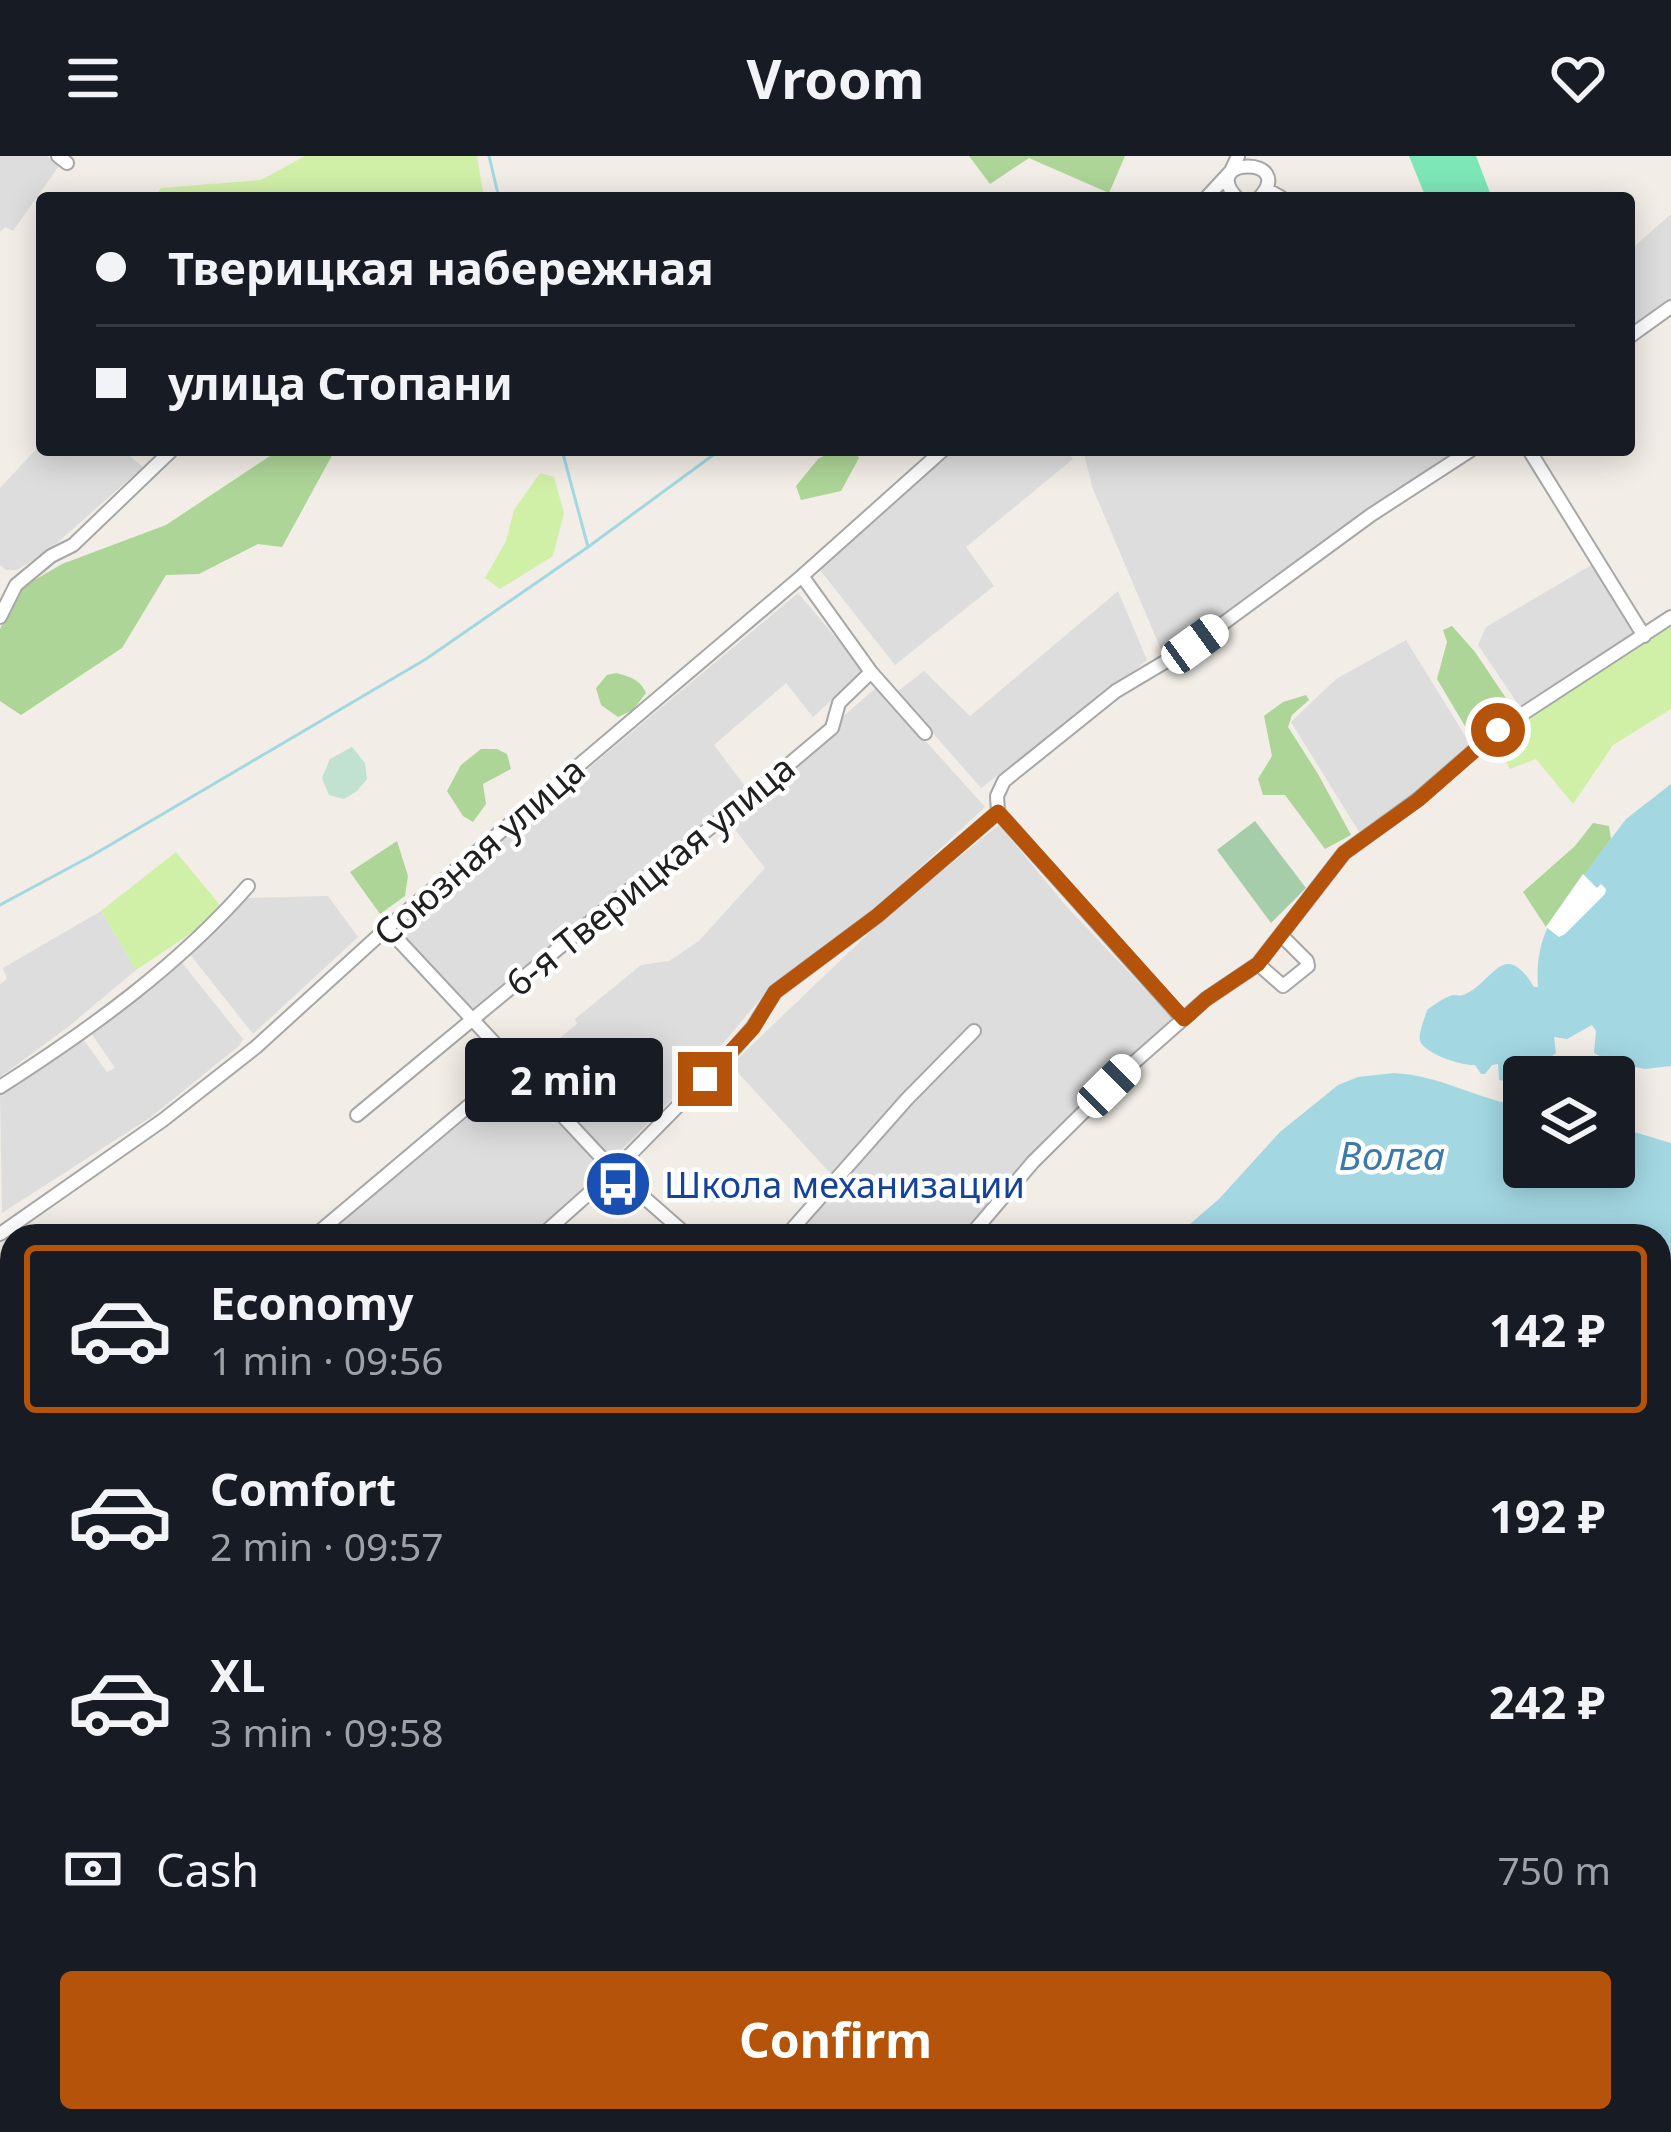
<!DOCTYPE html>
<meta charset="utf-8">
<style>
body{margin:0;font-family:"Noto Sans",sans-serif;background:#242831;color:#f1f3f6;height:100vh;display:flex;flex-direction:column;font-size:45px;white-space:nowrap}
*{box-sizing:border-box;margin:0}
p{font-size:39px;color:#9ea1a6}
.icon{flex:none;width:66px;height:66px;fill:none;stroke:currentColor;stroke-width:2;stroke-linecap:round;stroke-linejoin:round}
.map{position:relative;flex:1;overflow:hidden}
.sheet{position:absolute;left:0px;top:1068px;width:1671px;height:909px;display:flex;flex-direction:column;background:#171b24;border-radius:36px 36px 0 0;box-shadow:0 6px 30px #0003}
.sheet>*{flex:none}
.top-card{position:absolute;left:36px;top:36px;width:1599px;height:264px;border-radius:12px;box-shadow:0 6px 30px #0003;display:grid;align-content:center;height:264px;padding:0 60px;background:#171b24}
.controls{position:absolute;left:1503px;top:900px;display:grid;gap:24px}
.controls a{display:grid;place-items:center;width:132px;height:132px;border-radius:12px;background:#171b24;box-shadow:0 6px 30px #0003;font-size:60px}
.end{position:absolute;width:54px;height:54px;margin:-27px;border:15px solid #b45309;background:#fff;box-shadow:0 0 0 6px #fff}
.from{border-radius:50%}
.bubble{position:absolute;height:84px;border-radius:12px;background:#171b24;box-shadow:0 6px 30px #0003;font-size:39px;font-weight:700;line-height:84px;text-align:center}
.car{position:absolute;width:36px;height:72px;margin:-36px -18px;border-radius:15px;box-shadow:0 0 9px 3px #0007;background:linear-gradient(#fff 24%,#345 0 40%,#fff 0 76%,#345 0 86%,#fff 0)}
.top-card b{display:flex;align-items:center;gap:42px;height:114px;font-size:45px}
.top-card b+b{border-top:3px solid #363941}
.top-card i{width:30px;height:30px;background:#f1f3f6}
ul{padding:21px 0 0;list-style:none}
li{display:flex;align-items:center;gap:36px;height:168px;margin:0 24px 18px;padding:0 36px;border:6px solid transparent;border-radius:12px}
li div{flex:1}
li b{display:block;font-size:45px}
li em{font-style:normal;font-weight:700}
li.on{border-color:#b45309}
li>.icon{width:108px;height:108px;stroke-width:1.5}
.pay{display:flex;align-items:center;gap:30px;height:132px;padding:0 60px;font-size:45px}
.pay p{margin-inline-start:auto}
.cta{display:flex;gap:24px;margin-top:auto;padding:24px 60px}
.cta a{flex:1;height:138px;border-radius:12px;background:#b45309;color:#fff;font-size:48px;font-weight:700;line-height:138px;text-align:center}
header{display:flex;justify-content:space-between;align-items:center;height:156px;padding:0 60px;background:#171b24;font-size:54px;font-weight:700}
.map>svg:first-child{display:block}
.residential{fill:#dedddd}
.grass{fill:#d0f0a8}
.forest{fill:#add597}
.wetland{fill:#c1e1d1}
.cemetery{fill:#a5cda9}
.pitch{fill:#7de7b8}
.water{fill:#a3d8e3}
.pier{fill:#fff}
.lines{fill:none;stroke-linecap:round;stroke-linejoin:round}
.stream{stroke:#a3d8e3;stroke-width:3}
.minor-casing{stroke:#a7a7a7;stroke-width:16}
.minor{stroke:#fff;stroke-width:12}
.route{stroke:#b45309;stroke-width:15}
.labels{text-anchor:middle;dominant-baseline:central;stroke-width:9;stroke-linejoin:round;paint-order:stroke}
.street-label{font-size:36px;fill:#202020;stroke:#fff}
.transit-label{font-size:36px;fill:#164399;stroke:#fff;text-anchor:start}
.water-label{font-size:39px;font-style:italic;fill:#3e7aa9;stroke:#fff}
</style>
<header><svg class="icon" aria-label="menu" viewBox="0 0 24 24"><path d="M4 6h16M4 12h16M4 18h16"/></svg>Vroom<svg class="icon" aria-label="heart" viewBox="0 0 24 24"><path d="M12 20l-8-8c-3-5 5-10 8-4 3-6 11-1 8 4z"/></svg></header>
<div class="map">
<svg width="1671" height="1976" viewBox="0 0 1671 1976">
<rect width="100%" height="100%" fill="#f2ede6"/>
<path class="residential" d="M0 0H47L59 10 13 75 5 71 0 76Z
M1671 58V143L1629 174V95Z
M42 287V294H122L143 311 49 394 17 414H6L0 409V332Z
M954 294H1066L1073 303 966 391 994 430 895 509 820 414Z
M1083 294H1459L1180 492 1162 496 1093 333Z
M1593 408 1634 478 1522 554 1478 489 1486 471Z
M1118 435 1147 504 1097 545 981 632 897 536 924 515 970 560Z
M798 437 864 515 813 561 786 527 714 589 747 633 472 856 398 772Z
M1406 484 1472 591 1453 609 1359 676 1291 566 1336 523Z
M877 531 985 651 882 747 768 834 699 916 612 1003 527 909 577 868 575 863 641 809 669 805 699 785 765 712 726 662Z
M999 669 1067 751 1174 864 1072 961 958 1080H795L840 1028 731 909 891 756Z
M328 740 358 781 253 878 189 797 246 742Z
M101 755 136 814 68 871 0 921V828L7 823 3 812Z
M179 803 243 883 239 890 151 961 2 1057 0 939 83 883 107 916 115 912 91 877Z
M517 921 604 1015 534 1080H324Z
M0 1139 12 1158V1269L0 1272Z
M12 1524V1760L2 1773 12 1781V1965H138L128 1976H16L13 1972 0 1976V1534Z"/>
<path class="grass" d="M305 0H477L484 42H155L161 32 261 24Z
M540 317 554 321 564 357 553 400 500 433 485 422 506 385 514 354Z
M1671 466V553L1613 589 1573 648 1536 603 1510 613 1494 585Z
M176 696 220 749 205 768 136 814 101 755Z"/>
<path class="forest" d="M969 0H1125L1109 37 1029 2 990 28Z
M279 294H335L282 391 258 388 199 418 166 419 122 492 21 559 0 545V473L19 433 62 408 166 369Z
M835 294 854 295 859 302 841 335 801 344 796 330 818 303Z
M1452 470 1475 496 1516 557 1475 587 1437 523 1447 486 1443 474Z
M616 517C629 520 641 524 646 537L633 554 618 561 601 549 596 532 607 519Z
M1306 539 1309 544 1292 559 1288 571 1318 618 1351 679 1325 693 1285 639H1263L1258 623 1272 600 1264 560 1283 546Z
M481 593H497L507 598 511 613 483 628 486 648 473 666 463 660 447 635 461 609Z
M1593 667 1609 670 1611 683 1546 771 1523 736 1575 690Z
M397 685 408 720 405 740 380 758 350 716Z"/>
<path class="wetland" d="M352 591 365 607 367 623 357 635 344 643 329 639 322 622 330 603Z"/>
<path class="cemetery" d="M1255 665 1306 732 1271 767 1217 694Z"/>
<path class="pitch" d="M1409 0H1476L1492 42H1426Z"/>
<path class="water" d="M1671 628V910L1645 913 1620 908 1619 904H1607L1594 897 1596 875 1592 869 1567 883 1554 881 1556 897 1542 908 1538 921H1524V929L1499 924 1498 908 1492 909 1485 918H1481L1475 909C1462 910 1425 898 1420 885 1418 878 1425 861 1427 854 1435 848 1443 842 1453 839 1456 839 1460 840 1463 839 1493 828 1503 780 1534 831H1538C1536 804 1541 779 1556 756L1626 663Z
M1394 917C1439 919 1480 944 1524 951V1011H1614V970L1671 987V1976H322L330 1965H1659V1080H1176L1219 1043 1280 976 1338 929 1358 921Z"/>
<path class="pier" d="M1583 718 1597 732 1601 728 1606 733 1605 738 1565 778 1559 781 1546 771Z"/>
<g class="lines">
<path class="stream" d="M489 0 499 42
M562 294 588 391
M0 749 93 699 426 503 588 391 720 294"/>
<defs>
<path id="minor" d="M58 0 67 7
M1266 33 1282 42
M1206 42 1231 15 1238 0
M1237 42C1198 0 1298 0 1259 42
M1629 181 1671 151
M1529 294 1644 480
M802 420 871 516 925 577
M0 461 16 429 51 400 73 389 172 294
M998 656 1183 863
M387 772 614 1015 688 1080
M1258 808 1283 830 1308 810 1307 805 1281 779
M0 931C89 874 178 810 248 730
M357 959 624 738 749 642 832 572 839 547 871 516
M0 1078 163 964 256 891 387 772 802 420 943 294
M314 1080 516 910
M541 1080 614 1015 735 892 753 871 775 836 877 760 998 656 997 640 1004 625 1116 535 1195 488 1371 359 1471 294
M786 1080 907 943 974 875
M970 1080 1033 1006 1130 910 1206 843 1258 808 1344 697 1417 644 1498 574 1671 461
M0 1283 12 1279
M0 1364 12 1358
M0 1530 12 1521
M0 1671 12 1663
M0 1751 12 1735
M299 1976 307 1965"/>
</defs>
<use href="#minor" class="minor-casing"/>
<use href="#minor" class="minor"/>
</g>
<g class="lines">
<path class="route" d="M705 923 753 872 775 836 877 760 998 656 1184 863 1206 843 1258 808 1344 697 1418 644 1498 574"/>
</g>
<defs>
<symbol id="bus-disc" viewBox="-11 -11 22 22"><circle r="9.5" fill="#1a4fb4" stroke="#fff"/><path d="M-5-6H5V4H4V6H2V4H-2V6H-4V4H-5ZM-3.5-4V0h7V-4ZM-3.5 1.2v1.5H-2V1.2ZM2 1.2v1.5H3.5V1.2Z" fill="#fff"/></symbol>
</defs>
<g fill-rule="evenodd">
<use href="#bus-disc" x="580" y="990" width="76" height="76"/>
</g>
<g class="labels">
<g class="street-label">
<text transform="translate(479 695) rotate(-41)">Союзная улица</text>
<text transform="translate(650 719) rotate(-39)">6-я Тверицкая улица</text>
</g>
<g class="transit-label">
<text x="664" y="1028">Школа механизации</text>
</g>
<g class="water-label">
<text x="1392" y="998">Волга</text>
</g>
</g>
</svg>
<div class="controls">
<a><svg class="icon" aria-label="layers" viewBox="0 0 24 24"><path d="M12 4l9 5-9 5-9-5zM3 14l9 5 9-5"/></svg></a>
</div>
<i class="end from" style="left:1498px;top:574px"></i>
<i class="end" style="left:705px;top:923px"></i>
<div class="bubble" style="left:465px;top:882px;width:198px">2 min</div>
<i class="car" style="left:1195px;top:488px;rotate:54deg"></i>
<i class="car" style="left:1109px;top:930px;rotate:45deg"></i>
<div class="top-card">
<b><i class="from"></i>Тверицкая набережная</b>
<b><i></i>улица Стопани</b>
</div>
<section class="sheet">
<ul>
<li class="on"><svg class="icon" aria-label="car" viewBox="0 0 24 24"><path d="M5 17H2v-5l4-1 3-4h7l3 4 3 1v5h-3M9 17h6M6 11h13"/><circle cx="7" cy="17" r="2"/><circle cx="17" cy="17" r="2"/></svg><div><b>Economy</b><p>1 min · 09:56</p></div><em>142 ₽</em></li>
<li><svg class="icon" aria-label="car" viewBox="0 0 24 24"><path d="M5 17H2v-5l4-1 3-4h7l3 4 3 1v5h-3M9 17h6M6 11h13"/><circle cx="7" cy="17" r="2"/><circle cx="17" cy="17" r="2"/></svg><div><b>Comfort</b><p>2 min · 09:57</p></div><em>192 ₽</em></li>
<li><svg class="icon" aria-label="car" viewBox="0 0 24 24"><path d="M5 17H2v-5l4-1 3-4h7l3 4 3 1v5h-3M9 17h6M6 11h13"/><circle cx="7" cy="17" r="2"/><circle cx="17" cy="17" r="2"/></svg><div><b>XL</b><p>3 min · 09:58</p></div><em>242 ₽</em></li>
</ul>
<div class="pay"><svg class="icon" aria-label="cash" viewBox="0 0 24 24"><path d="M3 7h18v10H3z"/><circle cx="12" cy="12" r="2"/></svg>Cash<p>750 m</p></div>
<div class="cta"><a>Confirm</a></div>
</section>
</div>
